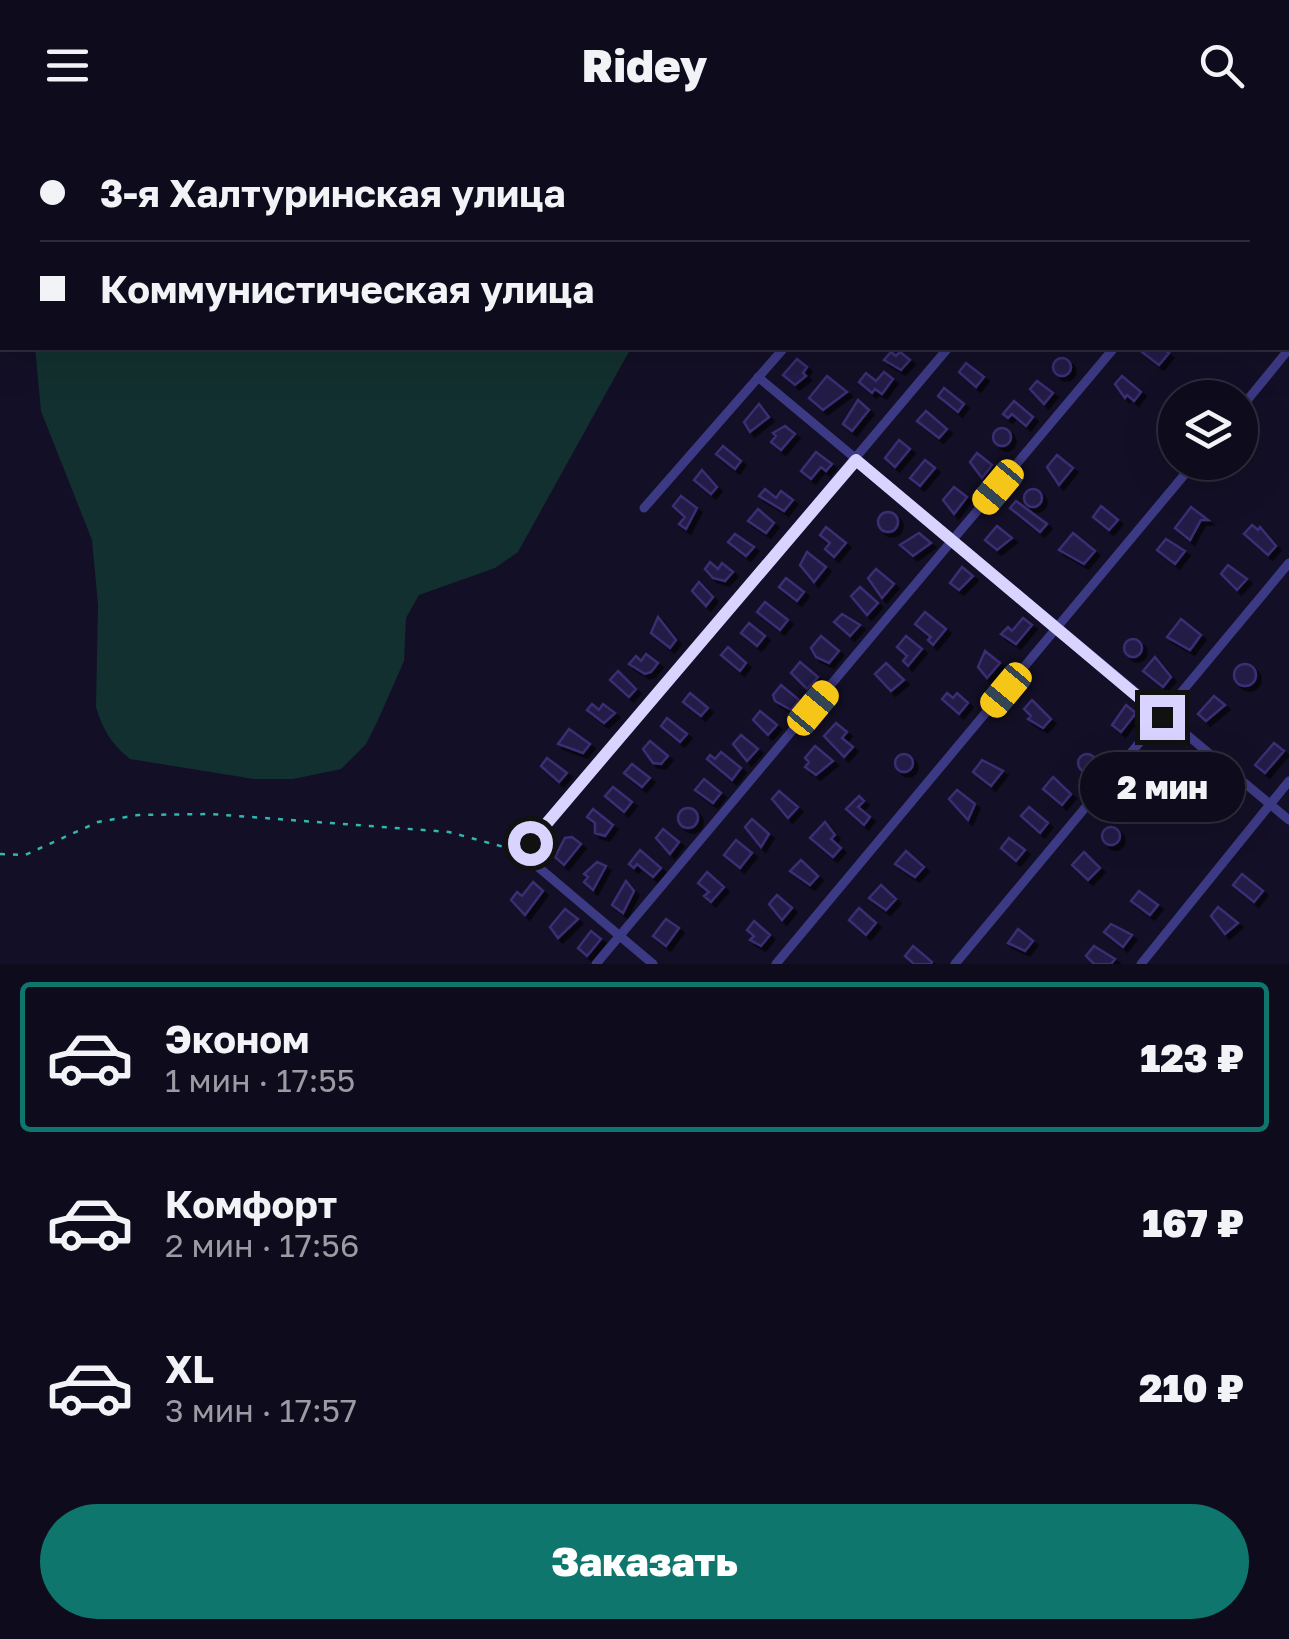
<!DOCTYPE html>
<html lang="ru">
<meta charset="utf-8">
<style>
body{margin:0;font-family:"Golos Text",sans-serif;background:#1c1929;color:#f1f3f6;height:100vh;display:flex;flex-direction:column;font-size:38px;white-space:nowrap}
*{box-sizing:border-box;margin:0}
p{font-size:32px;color:#9b9ba3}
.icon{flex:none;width:55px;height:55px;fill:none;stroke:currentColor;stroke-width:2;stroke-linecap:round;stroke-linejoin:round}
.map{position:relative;height:834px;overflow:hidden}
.details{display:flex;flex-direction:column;background:#0e0b1c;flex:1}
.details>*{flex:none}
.guide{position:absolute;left:0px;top:0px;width:1290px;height:220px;box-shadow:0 10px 40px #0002,0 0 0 2px #2e2b3b;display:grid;align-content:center;height:220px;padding:0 40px;background:#0e0b1c}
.controls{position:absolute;left:1158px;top:250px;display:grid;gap:20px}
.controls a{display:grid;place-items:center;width:100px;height:100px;border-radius:50%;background:#0e0b1c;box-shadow:0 10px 40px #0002,0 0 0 2px #2e2b3b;font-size:50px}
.end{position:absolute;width:45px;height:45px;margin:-22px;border:12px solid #d9d4ff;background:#111;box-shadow:0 0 0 5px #111}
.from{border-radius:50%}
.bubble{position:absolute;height:70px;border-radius:35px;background:#0e0b1c;box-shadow:0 10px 40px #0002,0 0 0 2px #2e2b3b;font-size:32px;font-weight:800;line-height:70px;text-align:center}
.car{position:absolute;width:30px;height:60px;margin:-30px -15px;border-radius:12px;box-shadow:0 0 8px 2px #0007;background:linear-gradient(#f5c518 24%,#345 0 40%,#f5c518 0 76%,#345 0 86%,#f5c518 0)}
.guide b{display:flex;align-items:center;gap:35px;height:95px;font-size:38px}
.guide b+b{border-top:2px solid #2e2b3b}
.guide i{width:25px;height:25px;background:#f1f3f6}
ul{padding:18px 0 0;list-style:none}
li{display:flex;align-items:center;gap:30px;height:150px;margin:0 20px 15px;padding:0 20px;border:5px solid transparent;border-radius:10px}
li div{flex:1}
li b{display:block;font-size:38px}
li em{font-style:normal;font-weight:800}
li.active{border-color:#0f766e}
li>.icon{width:90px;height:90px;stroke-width:1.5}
.action{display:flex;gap:20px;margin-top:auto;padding:20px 40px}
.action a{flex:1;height:115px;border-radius:60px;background:#0f766e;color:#fff;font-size:40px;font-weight:800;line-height:115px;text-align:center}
header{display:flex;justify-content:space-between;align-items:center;height:130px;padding:0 40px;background:#0e0b1c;font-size:45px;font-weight:800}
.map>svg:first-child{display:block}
.green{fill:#12302f}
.building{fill:#241b47;stroke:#3b2d73;stroke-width:2.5;filter:url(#shadow)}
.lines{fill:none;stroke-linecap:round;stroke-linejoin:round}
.path{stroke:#2fb8b0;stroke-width:2.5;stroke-dasharray:5 8;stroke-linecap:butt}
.street{stroke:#3d3a85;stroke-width:9}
.secondary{stroke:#6f6bff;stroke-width:11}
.route{stroke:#d9d4ff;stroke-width:12}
</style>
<header><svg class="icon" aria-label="menu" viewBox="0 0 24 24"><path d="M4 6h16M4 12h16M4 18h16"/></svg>Ridey<svg class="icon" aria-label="search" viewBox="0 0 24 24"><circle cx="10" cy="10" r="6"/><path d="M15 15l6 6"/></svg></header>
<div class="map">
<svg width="1289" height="834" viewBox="0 0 1289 834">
<defs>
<filter id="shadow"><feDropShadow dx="4.5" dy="4.5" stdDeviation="0" flood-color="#0009"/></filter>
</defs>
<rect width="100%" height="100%" fill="#130f26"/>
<path class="green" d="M35 218H631L518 422 495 438 419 465 406 488 404 531 378 590 366 614 341 639 293 649H254L130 629C112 615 102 598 96 577L98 475 92 410 41 281Z"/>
<path class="building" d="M1145 218H1161L1169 223 1159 235 1142 222Z
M891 222 896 226 900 222 910 230 901 240 884 230Z
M1053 237a9 9 0 1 1 18 0a9 9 0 1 1-18 0Z
M797 229 807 237 803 243 806 246 795 255 783 245Z
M966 233 984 247 976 257 959 242Z
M884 242 893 249 882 264 875 259 872 263 859 252 866 243 876 251Z
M827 246 847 262 823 280 809 268Z
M1122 246 1141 262 1134 271 1127 265 1125 268 1115 254Z
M1037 251 1053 263 1044 274 1030 259Z
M944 258 964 274 958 282 938 266Z
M858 270 869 280 852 301 843 294Z
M1014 271 1033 287 1026 296 1012 284 1008 288 1003 284Z
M759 274 769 287 750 302 744 292Z
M926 281 947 299 939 308 917 291Z
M785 296 795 304 781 320 771 312 776 306 773 303Z
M993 307a9 9 0 1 1 18 0a9 9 0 1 1-18 0Z
M899 310 910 319 895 337 885 328Z
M723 316 741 331 735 339 716 324Z
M816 322 832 334 826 341 821 337 811 349 801 341Z
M977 323 992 335 982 348 970 332Z
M1057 325 1073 338 1059 355 1047 337Z
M925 330 935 338 920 356 910 348Z
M702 340 717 357 711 364 694 350Z
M954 357 967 367 954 384 943 370Z
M1024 368a9 9 0 1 1 18 0a9 9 0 1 1-18 0Z
M765 359 776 368 781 361 793 370 784 381 759 366Z
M681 366 697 378 686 399 679 394 685 387 673 376Z
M1016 371 1047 394 1040 402 1010 378Z
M1101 376 1118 390 1109 400 1093 387Z
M1191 377 1208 390H1201L1190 410 1175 398Z
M758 379 774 393 766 403 748 391Z
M878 392a10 10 0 1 1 20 0a10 10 0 1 1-20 0Z
M1252 395 1258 400 1260 397 1276 416 1268 425 1244 404Z
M997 396 1012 408 997 420 985 410Z
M826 397 846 413 834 427 825 419 830 413 820 405Z
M919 403 931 413 913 426 900 415Z
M1073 403 1095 421 1084 434 1059 420Z
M735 404 754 417 746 426 728 412Z
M1166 409 1185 421 1175 434 1157 420Z
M807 422 826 437 814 452 800 435Z
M710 432 718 439 722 433 733 442 725 451 713 448 705 439Z
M1228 435 1247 449 1237 460 1221 444Z
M962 437 973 446 959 460 950 453Z
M876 439 894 454 882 468 868 448Z
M786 448 804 462 797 471 779 457Z
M699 452 713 467 706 476 692 461Z
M860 457 878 473 867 485 851 466Z
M765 472 788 490 780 500 757 482Z
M925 482 946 499 933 515 928 510 931 507 915 494Z
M842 484 860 495 850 506 834 492Z
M658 487 676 510 670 518 651 503Z
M1023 488 1032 495 1016 514 1001 504 1008 497 1012 501Z
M1181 489 1201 505 1190 520 1167 507Z
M749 493 765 506 757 516 741 503Z
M821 506 839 521 829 533 816 527 811 518Z
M906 506 922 519 908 536 903 531 907 526 897 517Z
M1124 518a9 9 0 1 1 18 0a9 9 0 1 1-18 0Z
M728 517 746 533 740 541 721 525Z
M985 521 1000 533 987 548 978 537Z
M646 524 658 533 651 542 645 544 629 534 636 526 641 531Z
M1155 527 1171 547 1163 557 1143 541Z
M800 532 818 547 807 559 791 543Z
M886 533 904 550 891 561 875 544Z
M1234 545a11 11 0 1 1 22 0a11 11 0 1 1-22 0Z
M618 541 636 559 629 567 610 550Z
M781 555 799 570 791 580 775 571 773 565Z
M690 563 708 578 701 586 683 572Z
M947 563 953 568 957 563 968 573 959 584 942 569Z
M1214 566 1225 575 1206 591 1198 584Z
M1032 570 1051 589 1043 598 1028 589 1031 586 1024 579Z
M592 574 599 580 603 574 615 583 604 593 587 580Z
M1126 575 1136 583 1121 602 1112 595Z
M760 581 777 595 768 605 753 590Z
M667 588 687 604 680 612 661 596Z
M836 593 847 602 842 608 853 617 844 627 824 606Z
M569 599 590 614 583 623 558 614Z
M741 605 758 619 747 631 733 614Z
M650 611 668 626 661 634 653 633 643 619Z
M1274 613 1284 621 1265 643 1255 635Z
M815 616 833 631 816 645 805 637 809 632 805 628Z
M721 622 741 638 732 650 707 629 710 625 715 629Z
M895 633a9 9 0 1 1 18 0a9 9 0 1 1-18 0Z
M1078 633a9 9 0 1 1 18 0a9 9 0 1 1-18 0Z
M547 628 567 643 559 652 541 636Z
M982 630 1003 641 991 656 973 642Z
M632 634 650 648 642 657 624 643Z
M1205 640 1214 648 1201 664 1190 657Z
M1053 647 1071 664 1062 675 1043 659Z
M704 649 721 663 713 673 695 660Z
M613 657 632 672 624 682 605 666Z
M1137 659 1155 675 1145 685 1128 670Z
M957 660 975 674 968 690 949 669Z
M779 661 798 677 788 688 772 669Z
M859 666 864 671 858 677 870 687 864 695 846 679Z
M1029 677 1048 693 1040 703 1021 686Z
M678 688a10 10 0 1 1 20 0a10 10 0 1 1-20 0Z
M593 679 613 695 605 706 595 703V693L587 687Z
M752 689 769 704 761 717 745 697Z
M825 692 835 705 831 709 841 718 833 727 810 708Z
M1102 706a9 9 0 1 1 18 0a9 9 0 1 1-18 0Z
M663 699 679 712 670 724 656 708Z
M572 707 581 714 564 735 555 727 565 708Z
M1009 708 1025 720 1016 731 1001 718Z
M736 710 752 723 740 738 724 725Z
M640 720 661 738 653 747 637 734 634 738 629 734Z
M906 721 924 737 915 747 895 734Z
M1084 722 1100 738 1088 750 1072 735Z
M801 730 818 746 810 755 790 741Z
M597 732 606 736 593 760 584 752 588 747 584 744Z
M707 742 724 757 711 772 704 766 709 762 698 753Z
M1242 744 1263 761 1254 772 1233 755Z
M626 751 634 761 623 783 612 775Z
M533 752 543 761 525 785 511 770 517 762 522 766Z
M881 755 896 769 886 780 869 768Z
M1139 761 1158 775 1150 785 1131 771Z
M777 765 792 778 782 790 769 774Z
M1218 777 1238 793 1225 804 1211 786Z
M859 778 876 793 866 805 849 790Z
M565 779 578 789 558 808 550 797Z
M666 789 679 798 666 816 653 806Z
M754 791 770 805 761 816 750 810 754 806 747 800Z
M1111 794 1132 805 1123 817 1104 802Z
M1018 799 1033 811 1025 821 1008 813Z
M591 801 601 809 587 826 578 818Z
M913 816 932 832 931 834H914L905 826Z
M1094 816 1115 829 1111 834H1094L1086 826Z"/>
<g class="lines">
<path class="path" d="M0 724 25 725 98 692 138 685 211 684 449 702 515 720"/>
<path class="street" d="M978 2 979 0
M1109 2 1110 0
M1259 2 1260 0
M758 247 1289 690
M1240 279 1289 219
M644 378 784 218
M596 834 1114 218
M653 834 531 731 527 717 948 218
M776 834 1195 332
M955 834 1289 433
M1141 834 1289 651"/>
<path class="secondary" d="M799 0 820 2
M1288 100H1289"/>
</g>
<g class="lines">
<path class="route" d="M530 713 856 330 1162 587"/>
</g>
</svg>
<div class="controls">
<a><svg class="icon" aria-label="layers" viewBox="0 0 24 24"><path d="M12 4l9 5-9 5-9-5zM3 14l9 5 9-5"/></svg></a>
</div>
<i class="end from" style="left:530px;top:713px"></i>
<i class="end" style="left:1162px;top:587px"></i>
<div class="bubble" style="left:1080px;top:622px;width:165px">2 мин</div>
<i class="car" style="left:998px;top:357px;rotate:220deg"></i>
<i class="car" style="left:1006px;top:560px;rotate:220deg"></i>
<i class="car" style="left:813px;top:578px;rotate:40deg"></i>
<div class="guide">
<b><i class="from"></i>3-я Халтуринская улица</b>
<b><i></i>Коммунистическая улица</b>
</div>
</div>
<section class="details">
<ul>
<li class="active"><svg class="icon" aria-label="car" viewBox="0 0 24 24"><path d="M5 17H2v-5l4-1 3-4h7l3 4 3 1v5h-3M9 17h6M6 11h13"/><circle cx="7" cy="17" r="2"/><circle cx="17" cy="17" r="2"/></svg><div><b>Эконом</b><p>1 мин · 17:55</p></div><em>123 ₽</em></li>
<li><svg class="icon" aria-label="car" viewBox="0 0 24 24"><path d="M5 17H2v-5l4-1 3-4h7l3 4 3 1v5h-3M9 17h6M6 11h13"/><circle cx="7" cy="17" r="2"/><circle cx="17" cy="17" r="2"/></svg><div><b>Комфорт</b><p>2 мин · 17:56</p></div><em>167 ₽</em></li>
<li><svg class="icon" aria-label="car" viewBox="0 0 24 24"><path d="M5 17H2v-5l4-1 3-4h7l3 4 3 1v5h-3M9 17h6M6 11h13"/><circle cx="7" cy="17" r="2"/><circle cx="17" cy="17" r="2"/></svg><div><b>XL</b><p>3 мин · 17:57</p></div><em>210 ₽</em></li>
</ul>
<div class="action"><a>Заказать</a></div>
</section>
